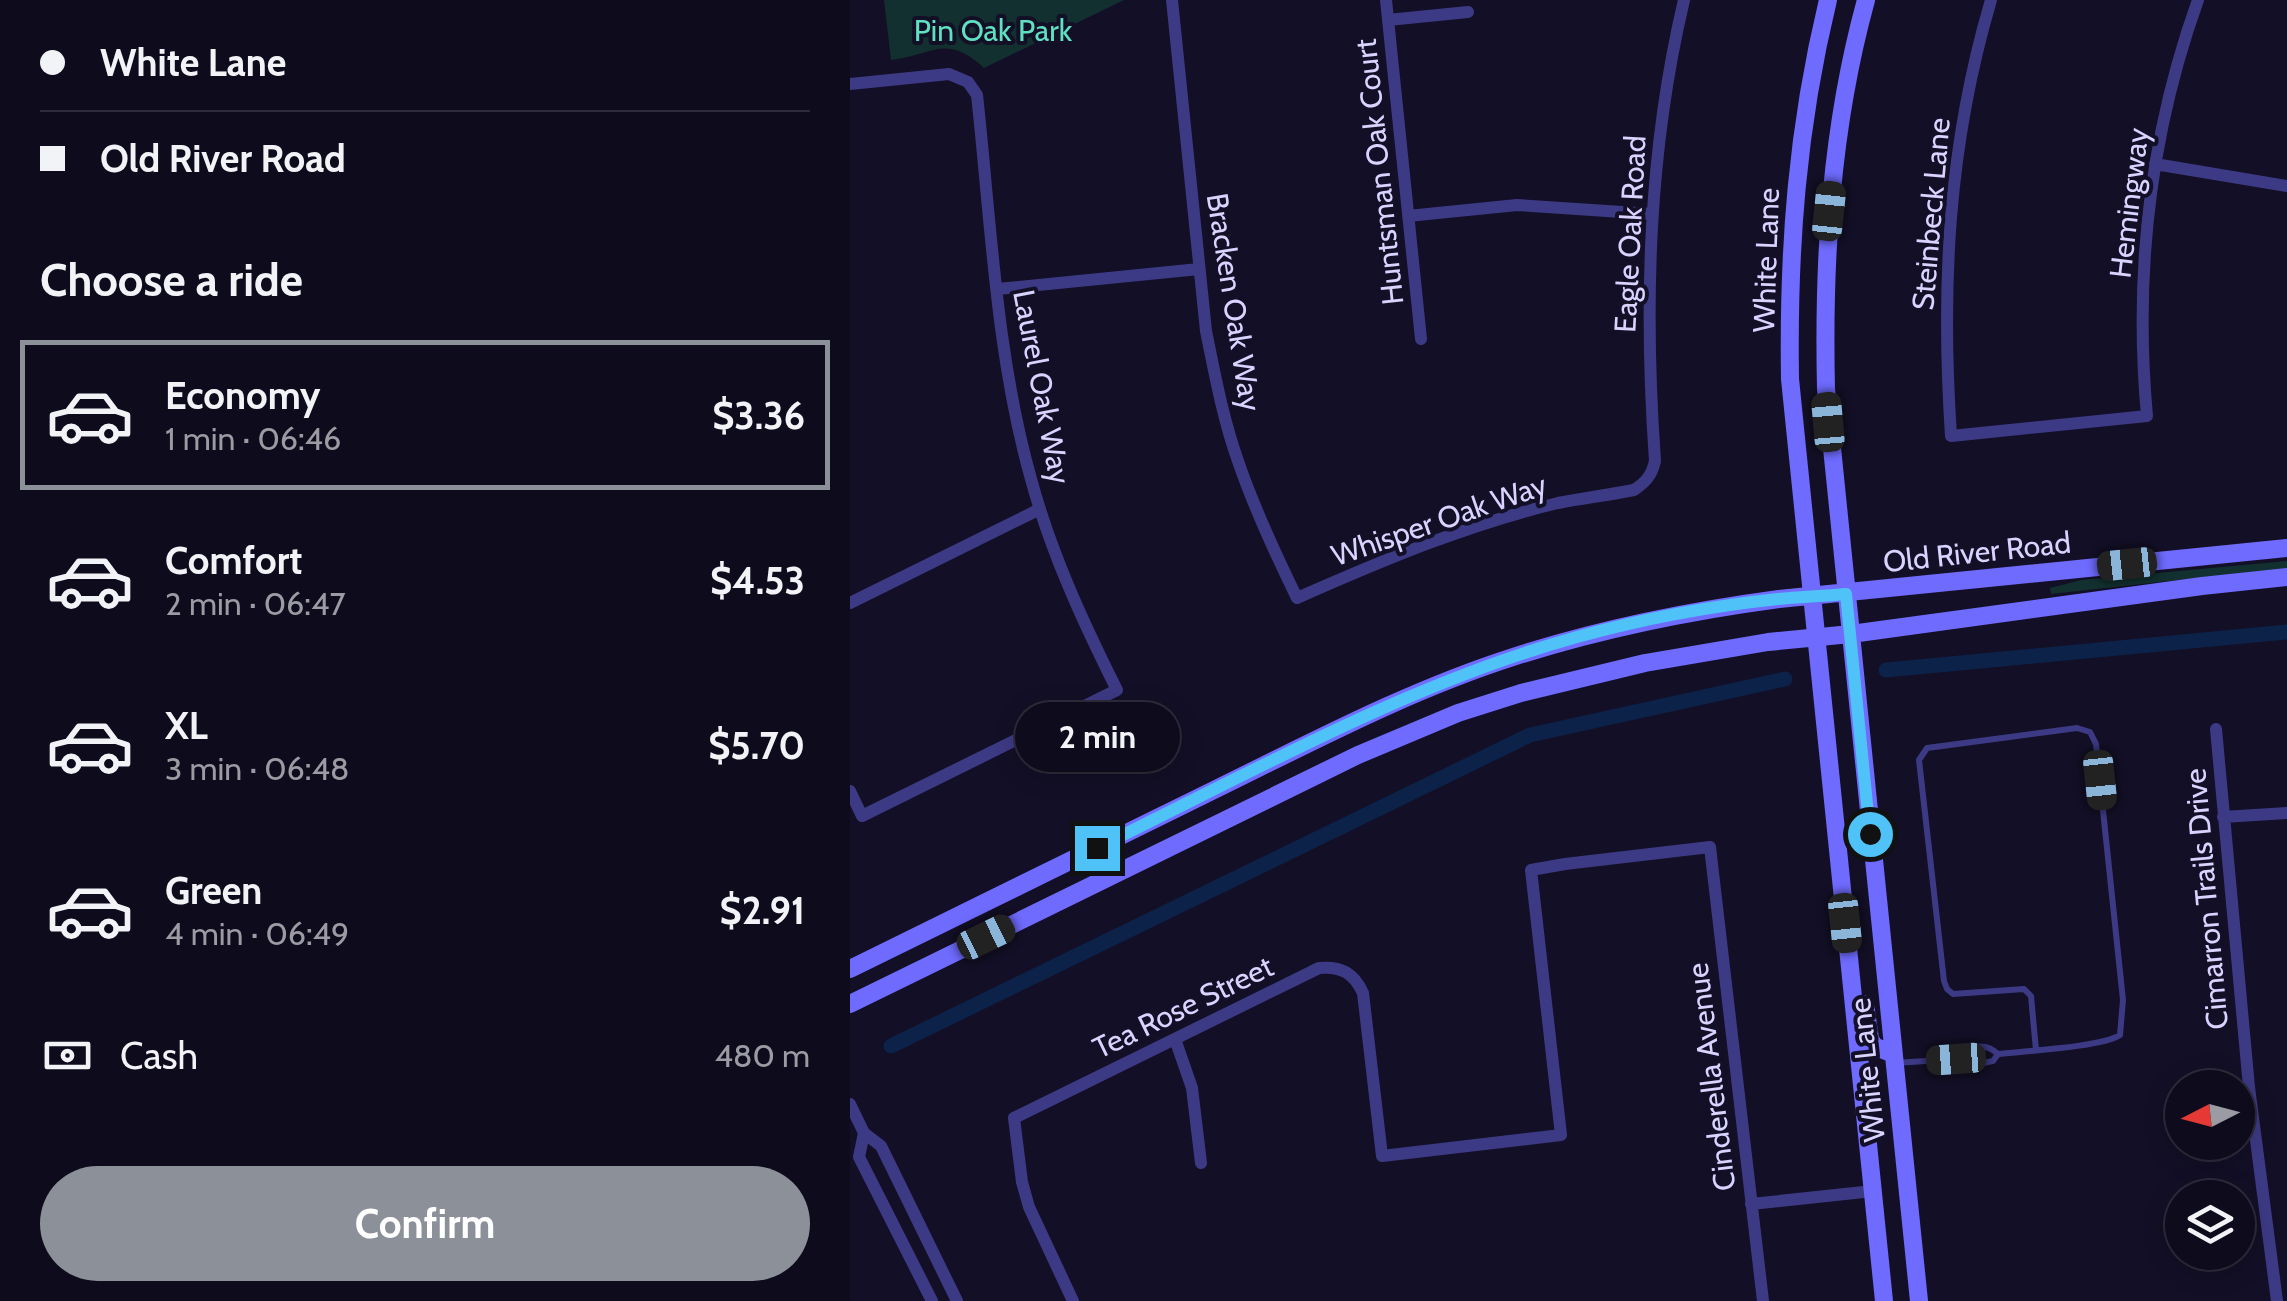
<!DOCTYPE html>
<meta charset="utf-8">
<style>
body{margin:0;font-family:Cabin,sans-serif;background:#171425;color:#f1f3f6;height:100vh;display:flex;flex-direction:column;font-size:38px;white-space:nowrap}
*{box-sizing:border-box;margin:0}
p{font-size:32px;color:#9b9ba3}
.icon{flex:none;width:55px;height:55px;fill:none;stroke:currentColor;stroke-width:2;stroke-linecap:round;stroke-linejoin:round}
.map{position:relative;flex:1;overflow:hidden}
.details{display:flex;flex-direction:column;background:#0e0b1c;width:850px}
.details>*{flex:none}
.top-card{display:grid;align-content:center;height:220px;padding:0 40px;background:#0e0b1c}
.needle{width:65px;rotate:264deg}
.fabs{position:absolute;left:1315px;top:1070px;display:grid;gap:20px}
.fabs a{display:grid;place-items:center;width:90px;height:90px;border-radius:50%;background:#0e0b1c;box-shadow:0 5px 25px #0003,0 0 0 2px #2e2b3b;font-size:50px}
.end{position:absolute;width:45px;height:45px;margin:-22px;border:12px solid #4fc3f7;background:#111;box-shadow:0 0 0 5px #111}
.from{border-radius:50%}
.bubble{position:absolute;height:70px;border-radius:35px;background:#0e0b1c;box-shadow:0 5px 25px #0003,0 0 0 2px #2e2b3b;font-size:32px;font-weight:800;line-height:70px;text-align:center}
.car{position:absolute;width:30px;height:60px;margin:-30px -15px;border-radius:12px;box-shadow:0 0 8px 2px #0007;background:linear-gradient(#222 24%,#8ab4d8 0 40%,#222 0 76%,#8ab4d8 0 86%,#222 0)}
.top-card b{display:flex;align-items:center;gap:35px;height:95px;font-size:38px}
.top-card b+b{border-top:2px solid #2e2b3b}
.top-card i{width:25px;height:25px;background:#f1f3f6}
ul{padding:0;list-style:none}
li{display:flex;align-items:center;gap:30px;height:150px;margin:0 20px 15px;padding:0 20px;border:5px solid transparent;border-radius:0px}
li div{flex:1}
li b{display:block;font-size:38px}
li em{font-style:normal;font-weight:800}
li.selected{border-color:#8c9099}
li>.icon{width:90px;height:90px;stroke-width:1.5}
h2{padding:0 40px;font-size:45px;line-height:120px}
.pay{display:flex;align-items:center;gap:25px;height:110px;padding:0 40px;font-size:38px}
.pay p{margin-inline-start:auto}
.button{display:flex;gap:20px;margin-top:auto;padding:20px 40px}
.button a{flex:1;height:115px;border-radius:60px;background:#8c9099;color:#fff;font-size:40px;font-weight:800;line-height:115px;text-align:center}
main{display:flex;flex:1;min-height:0}
.map>svg:first-child{display:block}
.green{fill:#12302f}
.lines{fill:none;stroke-linecap:round;stroke-linejoin:round}
.canal{stroke:#0c2248;stroke-width:15}
.service{stroke:#3d3a85;stroke-width:6}
.minor{stroke:#3d3a85;stroke-width:12}
.secondary{stroke:#6f6bff;stroke-width:18}
.route{stroke:#4fc3f7;stroke-width:12}
.labels{text-anchor:middle;dominant-baseline:central;stroke-width:8;stroke-linejoin:round;paint-order:stroke}
.park-label{font-size:30px;fill:#5fe0c0;stroke:#130f26}
.street-label{font-size:30px;fill:#d9d4ff;stroke:#130f26}
</style>
<main>
<section class="details">
<div class="top-card">
<b><i class="from"></i>White Lane</b>
<b><i></i>Old River Road</b>
</div>
<h2>Choose a ride</h2>
<ul>
<li class="selected"><svg class="icon" aria-label="car" viewBox="0 0 24 24"><path d="M5 17H2v-5l4-1 3-4h7l3 4 3 1v5h-3M9 17h6M6 11h13"/><circle cx="7" cy="17" r="2"/><circle cx="17" cy="17" r="2"/></svg><div><b>Economy</b><p>1 min · 06:46</p></div><em>$3.36</em></li>
<li><svg class="icon" aria-label="car" viewBox="0 0 24 24"><path d="M5 17H2v-5l4-1 3-4h7l3 4 3 1v5h-3M9 17h6M6 11h13"/><circle cx="7" cy="17" r="2"/><circle cx="17" cy="17" r="2"/></svg><div><b>Comfort</b><p>2 min · 06:47</p></div><em>$4.53</em></li>
<li><svg class="icon" aria-label="car" viewBox="0 0 24 24"><path d="M5 17H2v-5l4-1 3-4h7l3 4 3 1v5h-3M9 17h6M6 11h13"/><circle cx="7" cy="17" r="2"/><circle cx="17" cy="17" r="2"/></svg><div><b>XL</b><p>3 min · 06:48</p></div><em>$5.70</em></li>
<li><svg class="icon" aria-label="car" viewBox="0 0 24 24"><path d="M5 17H2v-5l4-1 3-4h7l3 4 3 1v5h-3M9 17h6M6 11h13"/><circle cx="7" cy="17" r="2"/><circle cx="17" cy="17" r="2"/></svg><div><b>Green</b><p>4 min · 06:49</p></div><em>$2.91</em></li>
</ul>
<div class="pay"><svg class="icon" aria-label="cash" viewBox="0 0 24 24"><path d="M3 7h18v10H3z"/><circle cx="12" cy="12" r="2"/></svg>Cash<p>480 m</p></div>
<div class="button"><a>Confirm</a></div>
</section>
<div class="map">
<svg width="1437" height="1301" viewBox="0 0 1437 1301">
<rect width="100%" height="100%" fill="#130f26"/>
<path class="green" d="M34 0H274L134 68C96 33 84 55 41 60Z
M1437 561V568L1201 594 1200 588 1231 580Z"/>
<g class="lines">
<path class="canal" d="M1036 670 1437 632
M41 1046 680 735 935 679"/>
<path class="service" d="M1148 1054C1174 1051 1252 1047 1270 1035L1273 1000 1246 744 1240 732 1227 728 1077 748 1069 760 1094 981 1097 989 1103 994 1174 989 1181 996 1186 1050
M1045 1063 1106 1059 1117 1066 1143 1061 1148 1054C1134 1041 1118 1046 1106 1059"/>
<path class="minor" d="M322 0 356 331C365 375 373 419 388 461 404 508 425 553 447 598 531 561 618 524 708 503 733 498 759 495 784 490 796 482 802 475 805 461 794 306 798 152 834 0
M536 0 571 339
M1141 0C1098 146 1091 285 1101 436L1297 416C1284 274 1300 134 1348 0
M538 20 618 12
M0 84 99 74 118 82 127 95C141 223 146 355 181 479 201 553 233 622 267 690L12 816 0 791
M1305 164 1437 186
M558 216 667 205 802 214
M148 289 349 269
M0 603 190 509
M1366 729 1399 1087 1427 1301
M1373 817 1437 813
M325 1039 342 1088 351 1163
M0 1104 14 1133 31 1146 107 1301
M14 1133 9 1157 82 1301
M901 1204 1023 1191
M223 1301 179 1207 172 1182 164 1118 469 968C491 966 504 973 513 993L532 1156 711 1135 681 870 715 864 860 847 913 1301"/>
<path class="secondary" d="M978 0C947 128 938 248 940 379L1034 1301
M1016 0C981 127 973 258 976 389L1069 1301
M0 969C122 909 244 849 366 789 464 741 560 690 663 657 750 629 839 611 929 599L1437 548
M0 1004 508 755 608 713 671 693 795 663 918 642 1001 634 1352 586 1437 577
M1015 1004 1020 1039 1024 1046 1043 1054"/>
</g>
<g class="lines">
<path class="route" d="M247 848C404 771 558 684 727 637 792 619 861 606 928 599 951 597 974 596 996 594L1020 834"/>
</g>
<g class="labels">
<g class="park-label">
<text x="143" y="30">Pin Oak Park</text>
</g>
<g class="street-label">
<text transform="translate(529 172) rotate(-96)">Huntsman Oak Court</text>
<text transform="translate(1279 203) rotate(-83)">Hemingway</text>
<text transform="translate(1081 214) rotate(-85)">Steinbeck Lane</text>
<text transform="translate(780 234) rotate(-87)">Eagle Oak Road</text>
<text transform="translate(916 260) rotate(-88)">White Lane</text>
<text transform="translate(384 302) rotate(81)">Bracken Oak Way</text>
<text transform="translate(192 387) rotate(79)">Laurel Oak Way</text>
<text transform="translate(589 520) rotate(-19)">Whisper Oak Way</text>
<text transform="translate(1127 552) rotate(-6)">Old River Road</text>
<text transform="translate(1356 899) rotate(-95)">Cimarron Trails Drive</text>
<text transform="translate(333 1007) rotate(-26)">Tea Rose Street</text>
<text transform="translate(1017 1070) rotate(-96)">White Lane</text>
<text transform="translate(861 1077) rotate(-97)">Cinderella Avenue</text>
</g>
</g>
</svg>
<div class="fabs">
<a><svg class="needle" viewBox="-14 -14 28 28"><path d="M0-13l5 13h-10z" fill="#e53935"/><path d="M0 13l5-13h-10z" fill="#9b9ba3"/></svg></a>
<a><svg class="icon" aria-label="layers" viewBox="0 0 24 24"><path d="M12 4l9 5-9 5-9-5zM3 14l9 5 9-5"/></svg></a>
</div>
<i class="end from" style="left:1020px;top:834px"></i>
<i class="end" style="left:247px;top:848px"></i>
<div class="bubble" style="left:165px;top:702px;width:165px">2 min</div>
<i class="car" style="left:979px;top:211px;rotate:6deg"></i>
<i class="car" style="left:978px;top:422px;rotate:355deg"></i>
<i class="car" style="left:1277px;top:564px;rotate:264deg"></i>
<i class="car" style="left:1250px;top:780px;rotate:174deg"></i>
<i class="car" style="left:995px;top:923px;rotate:174deg"></i>
<i class="car" style="left:136px;top:937px;rotate:64deg"></i>
<i class="car" style="left:1106px;top:1059px;rotate:266deg"></i>
</div>
</main>
